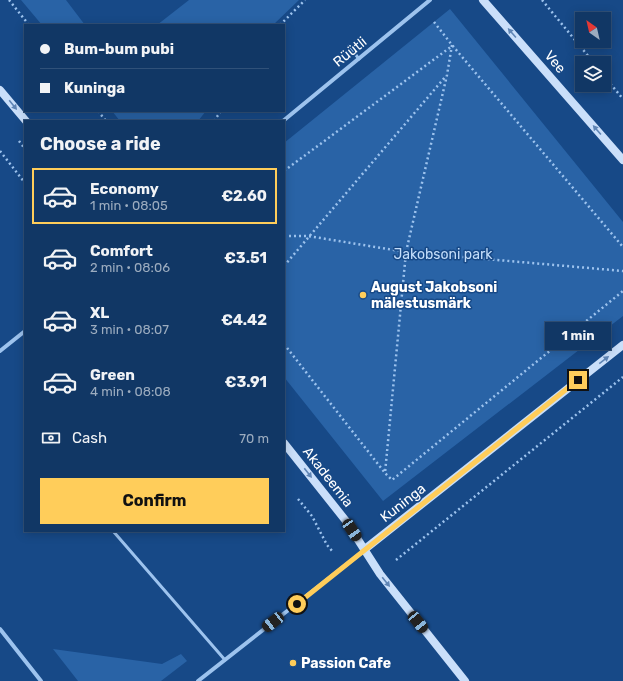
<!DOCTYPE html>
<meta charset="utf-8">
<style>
body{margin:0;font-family:Rubik,sans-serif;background:#1e426e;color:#f1f3f6;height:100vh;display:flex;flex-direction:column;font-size:15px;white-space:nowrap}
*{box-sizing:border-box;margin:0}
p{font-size:13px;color:#9cacbf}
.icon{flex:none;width:22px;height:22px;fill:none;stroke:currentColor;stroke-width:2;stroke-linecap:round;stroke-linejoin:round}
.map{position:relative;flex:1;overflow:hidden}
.sheet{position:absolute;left:24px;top:120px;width:261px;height:412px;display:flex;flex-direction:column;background:#113765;border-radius:0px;box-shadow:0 2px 10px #0003,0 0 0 1px #305179}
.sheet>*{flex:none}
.banner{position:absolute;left:24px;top:24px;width:261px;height:88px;border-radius:0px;box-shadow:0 2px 10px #0003,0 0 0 1px #305179;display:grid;align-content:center;height:88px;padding:0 16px;background:#113765}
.needle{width:26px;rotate:326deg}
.tools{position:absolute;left:575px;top:12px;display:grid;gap:8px}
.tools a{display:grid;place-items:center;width:36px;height:36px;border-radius:0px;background:#113765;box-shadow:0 2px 10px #0003,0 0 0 1px #305179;font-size:20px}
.end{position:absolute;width:18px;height:18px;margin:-9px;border:5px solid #ffcd5a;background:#111;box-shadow:0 0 0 2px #111}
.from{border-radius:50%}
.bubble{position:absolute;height:28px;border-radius:0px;background:#113765;box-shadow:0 2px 10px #0003,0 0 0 1px #305179;font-size:13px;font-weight:700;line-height:28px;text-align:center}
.car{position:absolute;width:12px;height:24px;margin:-12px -6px;border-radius:5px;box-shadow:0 0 3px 1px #0007;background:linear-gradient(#222 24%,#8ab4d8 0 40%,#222 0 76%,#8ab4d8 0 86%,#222 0)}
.banner b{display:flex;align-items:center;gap:14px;height:38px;font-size:15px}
.banner b+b{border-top:1px solid #305179}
.banner i{width:10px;height:10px;background:#f1f3f6}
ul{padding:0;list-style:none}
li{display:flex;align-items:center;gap:12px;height:56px;margin:0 8px 6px;padding:0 8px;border:2px solid transparent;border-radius:0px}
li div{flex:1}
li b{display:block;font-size:15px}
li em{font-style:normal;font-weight:700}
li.selected{border-color:#ffcd5a}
li>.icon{width:36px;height:36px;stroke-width:1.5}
h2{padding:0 16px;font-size:18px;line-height:48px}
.pay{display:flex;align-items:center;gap:10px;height:44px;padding:0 16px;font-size:15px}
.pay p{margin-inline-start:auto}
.action{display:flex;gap:8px;margin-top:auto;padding:8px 16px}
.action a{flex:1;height:46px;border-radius:0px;background:#ffcd5a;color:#111;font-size:16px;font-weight:700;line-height:46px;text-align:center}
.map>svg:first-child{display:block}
.green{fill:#2963a6}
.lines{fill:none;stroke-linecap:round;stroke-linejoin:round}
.path{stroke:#9dc3ee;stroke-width:2.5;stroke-dasharray:2 3;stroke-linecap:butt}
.lane{stroke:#9dc3ee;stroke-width:3}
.street{stroke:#9dc3ee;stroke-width:4}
.secondary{stroke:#cadffa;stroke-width:8}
.oneway{fill:#5f85b5}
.route{stroke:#ffcd5a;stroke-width:5}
.poi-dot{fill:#ffcd5a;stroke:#174987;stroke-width:1.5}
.labels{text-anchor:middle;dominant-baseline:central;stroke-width:3;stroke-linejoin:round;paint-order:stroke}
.street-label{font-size:14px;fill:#fff;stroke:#174987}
.park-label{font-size:14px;fill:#c3ddfa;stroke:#174987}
.poi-label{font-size:14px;font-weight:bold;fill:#fff;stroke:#174987;text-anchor:start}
</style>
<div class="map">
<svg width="623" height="681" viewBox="0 0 623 681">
<rect width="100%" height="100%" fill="#174987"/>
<path class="green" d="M21 0H66L85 25H42Z
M189 0H299L273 25H157Z
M450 9 623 222V316L383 501 284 377V143Z
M112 111H206L198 121H120Z
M53 649 162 664 181 654 187 661 161 681H78Z"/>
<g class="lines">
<path class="path" d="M9 0 29 25
M542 0 594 63
M434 22 452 45 623 247
M280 25 305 0
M452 45 447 75 406 252 385 473 392 480 623 291
M604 76 623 99
M98 111 106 121
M214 121 221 111
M19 141 25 149
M0 151 25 183
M284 171 452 46
M284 236H308L406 252 623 271
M284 266 446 76
M284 344 385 473
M298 499 312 516 327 545 333 552
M396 560 623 377"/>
<path class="lane" d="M349 46 359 59
M113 531 225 660"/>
<path class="street" d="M283 121 430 0
M0 351 25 331
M0 629 41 681
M198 681 365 550"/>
<path class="secondary" d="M483 0 623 160
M0 90 26 121
M284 443 346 521 380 574 465 681
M365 549 623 345"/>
</g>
<defs><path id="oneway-solid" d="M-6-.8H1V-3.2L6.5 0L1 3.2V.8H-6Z"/></defs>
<g class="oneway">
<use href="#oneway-solid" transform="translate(512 33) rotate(-131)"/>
<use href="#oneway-solid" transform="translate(13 105) rotate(51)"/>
<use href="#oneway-solid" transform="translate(597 130) rotate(-131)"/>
<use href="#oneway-solid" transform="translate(604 360) rotate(-38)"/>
<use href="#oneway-solid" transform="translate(308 473) rotate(52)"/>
<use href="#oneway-solid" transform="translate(386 582) rotate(51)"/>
</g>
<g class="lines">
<path class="route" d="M297 604 578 380"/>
</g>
<g class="poi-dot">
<circle cx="363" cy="295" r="4"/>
<circle cx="293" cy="663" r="4"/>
</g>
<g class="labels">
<g class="street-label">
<text transform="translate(350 52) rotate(-39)">Rüütli</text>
<text transform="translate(555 62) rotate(49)">Vee</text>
<text transform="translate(328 477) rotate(52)">Akadeemia</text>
<text transform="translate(403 503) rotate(-38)">Kuninga</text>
</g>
<g class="park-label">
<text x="443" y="254">Jakobsoni park</text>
</g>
<g class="poi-label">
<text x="371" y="287">August Jakobsoni<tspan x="371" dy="16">mälestusmärk</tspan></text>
<text x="301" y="663">Passion Cafe</text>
</g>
</g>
</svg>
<div class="tools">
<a><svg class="needle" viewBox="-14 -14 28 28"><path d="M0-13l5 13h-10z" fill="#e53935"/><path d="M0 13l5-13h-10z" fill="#9cacbf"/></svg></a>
<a><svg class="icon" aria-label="layers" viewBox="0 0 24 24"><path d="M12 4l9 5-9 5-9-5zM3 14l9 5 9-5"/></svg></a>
</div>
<i class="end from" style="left:297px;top:604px"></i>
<i class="end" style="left:578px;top:380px"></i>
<div class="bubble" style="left:545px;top:322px;width:66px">1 min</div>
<i class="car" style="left:352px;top:530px;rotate:146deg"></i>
<i class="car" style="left:273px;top:622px;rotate:232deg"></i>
<i class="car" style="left:418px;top:622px;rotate:141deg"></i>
<div class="banner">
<b><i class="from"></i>Bum-bum pubi</b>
<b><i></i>Kuninga</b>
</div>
<section class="sheet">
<h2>Choose a ride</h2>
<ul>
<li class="selected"><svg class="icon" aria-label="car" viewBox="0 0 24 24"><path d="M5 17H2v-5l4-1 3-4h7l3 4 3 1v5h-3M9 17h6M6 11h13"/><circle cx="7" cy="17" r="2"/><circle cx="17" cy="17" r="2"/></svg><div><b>Economy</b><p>1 min · 08:05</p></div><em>€2.60</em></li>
<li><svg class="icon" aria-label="car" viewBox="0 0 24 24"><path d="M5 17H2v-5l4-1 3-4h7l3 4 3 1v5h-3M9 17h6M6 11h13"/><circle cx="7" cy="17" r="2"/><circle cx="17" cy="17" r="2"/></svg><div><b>Comfort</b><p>2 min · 08:06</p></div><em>€3.51</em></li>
<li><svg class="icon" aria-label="car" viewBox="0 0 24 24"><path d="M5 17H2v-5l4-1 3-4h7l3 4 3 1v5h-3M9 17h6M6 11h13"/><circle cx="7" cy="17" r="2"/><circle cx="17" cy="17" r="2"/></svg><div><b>XL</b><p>3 min · 08:07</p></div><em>€4.42</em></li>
<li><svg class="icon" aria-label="car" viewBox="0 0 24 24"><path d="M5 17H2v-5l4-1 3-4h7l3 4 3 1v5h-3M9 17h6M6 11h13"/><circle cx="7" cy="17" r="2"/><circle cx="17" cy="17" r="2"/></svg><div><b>Green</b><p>4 min · 08:08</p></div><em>€3.91</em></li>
</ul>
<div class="pay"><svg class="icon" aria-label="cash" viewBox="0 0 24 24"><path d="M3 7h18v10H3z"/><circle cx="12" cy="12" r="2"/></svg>Cash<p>70 m</p></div>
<div class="action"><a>Confirm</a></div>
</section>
</div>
